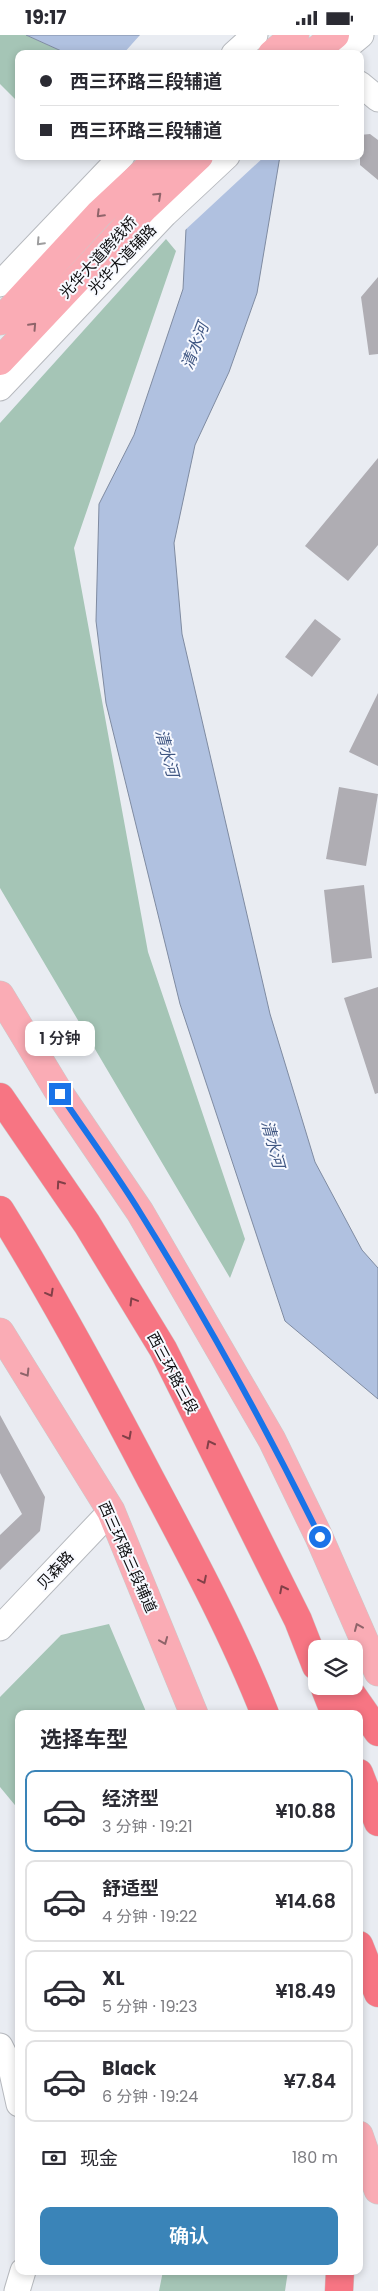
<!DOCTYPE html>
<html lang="zh">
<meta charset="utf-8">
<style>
body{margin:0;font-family:Poppins,"Noto Sans SC",sans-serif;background:#f2f2f3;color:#2b2b33;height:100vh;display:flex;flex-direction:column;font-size:19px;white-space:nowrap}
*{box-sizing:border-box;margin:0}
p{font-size:16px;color:#7c7c81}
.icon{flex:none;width:28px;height:28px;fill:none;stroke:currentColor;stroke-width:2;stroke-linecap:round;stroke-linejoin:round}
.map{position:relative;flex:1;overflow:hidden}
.panel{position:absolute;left:15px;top:1675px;width:348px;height:565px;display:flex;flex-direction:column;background:#fff;border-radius:10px;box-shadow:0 2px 8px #0003}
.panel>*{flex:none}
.banner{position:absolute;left:15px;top:15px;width:349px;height:110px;border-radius:10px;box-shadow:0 2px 8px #0003;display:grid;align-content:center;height:110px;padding:0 25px;background:#fff}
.buttons{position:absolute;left:308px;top:1605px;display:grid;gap:10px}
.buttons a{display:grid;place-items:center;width:55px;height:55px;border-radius:10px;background:#fff;box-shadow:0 2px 8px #0003;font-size:25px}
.end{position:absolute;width:22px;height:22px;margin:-11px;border:6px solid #1a73e8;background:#fff;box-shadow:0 0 0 2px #fff}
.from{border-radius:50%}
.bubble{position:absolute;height:35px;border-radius:10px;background:#fff;box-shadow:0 2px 8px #0003;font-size:16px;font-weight:600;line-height:35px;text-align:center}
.banner b{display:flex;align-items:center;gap:18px;height:48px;font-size:19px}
.banner b+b{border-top:1px solid #e1e1e2}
.banner i{width:12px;height:12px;background:#2b2b33}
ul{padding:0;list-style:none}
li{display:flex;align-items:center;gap:15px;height:82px;margin:0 10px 8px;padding:0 15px;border:2px solid #e1e1e2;border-radius:10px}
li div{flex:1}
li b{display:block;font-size:19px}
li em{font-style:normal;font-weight:600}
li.active{border-color:#3a84b8}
li>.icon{width:45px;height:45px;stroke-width:1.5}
h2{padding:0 25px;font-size:22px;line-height:60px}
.pay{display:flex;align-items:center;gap:12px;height:55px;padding:0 25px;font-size:19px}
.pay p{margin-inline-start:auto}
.primary-button{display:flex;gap:10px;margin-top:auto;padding:10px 25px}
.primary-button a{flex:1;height:58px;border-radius:10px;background:#3a84b8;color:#fff;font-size:20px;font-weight:600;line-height:58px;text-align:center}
.status{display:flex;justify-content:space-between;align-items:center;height:35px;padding:0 25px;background:#fff;direction:ltr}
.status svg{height:14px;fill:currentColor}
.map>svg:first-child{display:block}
.green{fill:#a5c5b6}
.water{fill:#b0c1e0;stroke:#7f8ba1}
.pier{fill:#e9ecf2}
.building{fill:#afadb3}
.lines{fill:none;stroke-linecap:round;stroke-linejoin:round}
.minor-casing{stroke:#b6b9be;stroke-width:27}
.major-casing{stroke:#cacaca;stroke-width:29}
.highway-casing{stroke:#cacaca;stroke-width:29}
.minor{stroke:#fff;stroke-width:25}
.major{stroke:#faacb5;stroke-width:28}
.highway{stroke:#f77583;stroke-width:28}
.oneway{stroke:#8f646a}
.oneway2{stroke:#9e9e9f}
.oneway3{stroke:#824048}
.route{stroke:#1a73e8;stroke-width:6}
.labels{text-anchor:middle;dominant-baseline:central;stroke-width:4;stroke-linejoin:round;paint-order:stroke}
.street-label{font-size:15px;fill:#0c0c0e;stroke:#f7f9ff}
.water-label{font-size:16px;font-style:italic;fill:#405783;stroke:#f7f9ff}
</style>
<div class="status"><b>19:17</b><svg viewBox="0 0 49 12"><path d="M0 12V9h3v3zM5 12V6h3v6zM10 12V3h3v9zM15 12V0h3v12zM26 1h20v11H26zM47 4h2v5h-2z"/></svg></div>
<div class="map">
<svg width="378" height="2256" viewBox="0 0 378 2256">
<rect width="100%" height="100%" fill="#e9ecf2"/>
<path class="green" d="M0 0H26L68 19H19V68L0 49Z
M166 204 176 216 74 513 148 917 245 1204 230 1243 0 853V388Z
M109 1589 147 1679H19V1775L0 1752V1662L61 1600Z
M163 2236H288L285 2256H159Z"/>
<path class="water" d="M26 0H193L209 19H68Z
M150 121H280L257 258 229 337 195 410 174 508 182 599 270 979 315 1127 362 1215 378 1233V1364L285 1286 180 969 106 668 96 586 99 469 134 400 183 254 186 194Z"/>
<path class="pier" d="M140 0H196L211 19H123Z
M147 121H265L183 197Z"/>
<path class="building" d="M370 99 378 105V145L360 130V100Z
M378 242V319L369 320 361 262Z
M378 423V510L348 546 305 511Z
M315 584 341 604 312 642 285 622Z
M378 658V731L349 717Z
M339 752 378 759 366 831 326 824Z
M364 850 372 923 332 928 324 855Z
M378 952V1058L375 1059 344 963Z
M0 1380 45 1462 40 1496 0 1535V1500L22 1479 0 1438Z"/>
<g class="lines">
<defs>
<path id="minor" d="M234 19 255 0
M338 19 361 0
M360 49 378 64
M0 249 122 121
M0 353 165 179 227 121
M0 1593 111 1476
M0 2011 11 2033 19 2069
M17 2256 23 2236"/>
<path id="major" d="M272 19 295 0
M312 19 335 0
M0 286 99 179 161 121
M0 326 145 172 199 121
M0 960 60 1059 140 1177 272 1405 319 1502 378 1637
M0 1297 111 1476 194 1679
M359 2100 378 2155"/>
<path id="highway" d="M0 1062 87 1189 163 1314 298 1585 316 1631
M0 1175C54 1262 103 1353 150 1443 191 1520 233 1598 265 1679
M324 1651 335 1679
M346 1651 378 1697
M359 1738 378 1787
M359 1910 378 1958
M339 2256 340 2236"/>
</defs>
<use href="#minor" class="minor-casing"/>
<use href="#major" class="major-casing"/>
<use href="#highway" class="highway-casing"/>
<use href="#minor" class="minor"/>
<use href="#major" class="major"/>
<use href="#highway" class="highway"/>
</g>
<defs><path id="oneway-chevron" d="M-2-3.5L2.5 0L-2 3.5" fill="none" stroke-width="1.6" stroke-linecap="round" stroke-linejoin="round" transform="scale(1.25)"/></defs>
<g class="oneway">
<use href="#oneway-chevron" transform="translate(158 161) rotate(-43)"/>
<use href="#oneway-chevron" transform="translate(100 179) rotate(135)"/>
<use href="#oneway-chevron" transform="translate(33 291) rotate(-47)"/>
<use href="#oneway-chevron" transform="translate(26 1338) rotate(58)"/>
<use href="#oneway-chevron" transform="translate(358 1592) rotate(-113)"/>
<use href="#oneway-chevron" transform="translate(164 1606) rotate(68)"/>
</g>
<use class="oneway2" href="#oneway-chevron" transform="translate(40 207) rotate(133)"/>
<g class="oneway3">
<use href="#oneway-chevron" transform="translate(60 1149) rotate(-125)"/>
<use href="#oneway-chevron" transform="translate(50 1258) rotate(61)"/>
<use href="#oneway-chevron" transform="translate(133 1266) rotate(-121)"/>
<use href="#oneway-chevron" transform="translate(128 1401) rotate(62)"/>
<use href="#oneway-chevron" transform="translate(210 1409) rotate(-117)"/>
<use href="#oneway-chevron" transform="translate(203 1545) rotate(64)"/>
<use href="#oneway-chevron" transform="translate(283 1554) rotate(-117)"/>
</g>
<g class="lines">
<path class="route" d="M60 1059C87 1099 116 1138 141 1179 206 1283 265 1391 320 1502"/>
</g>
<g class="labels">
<g class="street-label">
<text transform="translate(98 222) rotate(-47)">光华大道跨线桥</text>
<text transform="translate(122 224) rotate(-46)">光华大道辅路</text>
<text transform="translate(173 1338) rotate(62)">西三环路三段</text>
<text transform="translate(128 1522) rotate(66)">西三环路三段辅道</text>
<text transform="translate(55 1535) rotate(-47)">贝森路</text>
</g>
<g class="water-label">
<text transform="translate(195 311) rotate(-69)">清水河</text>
<text transform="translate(167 718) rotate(75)">清水河</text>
<text transform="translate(273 1109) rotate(75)">清水河</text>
</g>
</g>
</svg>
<div class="buttons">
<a><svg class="icon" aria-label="layers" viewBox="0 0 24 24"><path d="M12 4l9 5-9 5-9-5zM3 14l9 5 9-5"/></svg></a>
</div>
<i class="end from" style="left:320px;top:1502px"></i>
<i class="end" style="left:60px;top:1059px"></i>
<div class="bubble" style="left:25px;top:986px;width:70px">1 分钟</div>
<div class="banner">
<b><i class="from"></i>西三环路三段辅道</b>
<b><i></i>西三环路三段辅道</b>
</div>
<section class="panel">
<h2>选择车型</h2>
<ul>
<li class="active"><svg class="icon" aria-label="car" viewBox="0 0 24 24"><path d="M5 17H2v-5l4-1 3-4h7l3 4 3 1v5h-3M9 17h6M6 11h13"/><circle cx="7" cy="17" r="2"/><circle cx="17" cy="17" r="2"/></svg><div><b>经济型</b><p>3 分钟 · 19:21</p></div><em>¥10.88</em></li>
<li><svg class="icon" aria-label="car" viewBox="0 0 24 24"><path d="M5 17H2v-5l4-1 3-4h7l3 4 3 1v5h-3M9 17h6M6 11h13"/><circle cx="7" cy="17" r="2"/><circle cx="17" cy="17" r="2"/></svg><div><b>舒适型</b><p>4 分钟 · 19:22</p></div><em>¥14.68</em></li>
<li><svg class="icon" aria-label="car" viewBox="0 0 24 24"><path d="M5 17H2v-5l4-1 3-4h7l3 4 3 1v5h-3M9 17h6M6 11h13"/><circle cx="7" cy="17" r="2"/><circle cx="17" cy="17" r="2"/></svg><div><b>XL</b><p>5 分钟 · 19:23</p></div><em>¥18.49</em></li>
<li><svg class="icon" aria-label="car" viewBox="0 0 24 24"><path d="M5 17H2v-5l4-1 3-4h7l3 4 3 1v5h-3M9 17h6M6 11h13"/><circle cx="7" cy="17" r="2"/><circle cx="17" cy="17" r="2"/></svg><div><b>Black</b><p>6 分钟 · 19:24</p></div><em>¥7.84</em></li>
</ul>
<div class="pay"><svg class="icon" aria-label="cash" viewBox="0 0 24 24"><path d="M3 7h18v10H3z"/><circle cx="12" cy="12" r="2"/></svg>现金<p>180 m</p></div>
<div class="primary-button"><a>确认</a></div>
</section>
</div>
